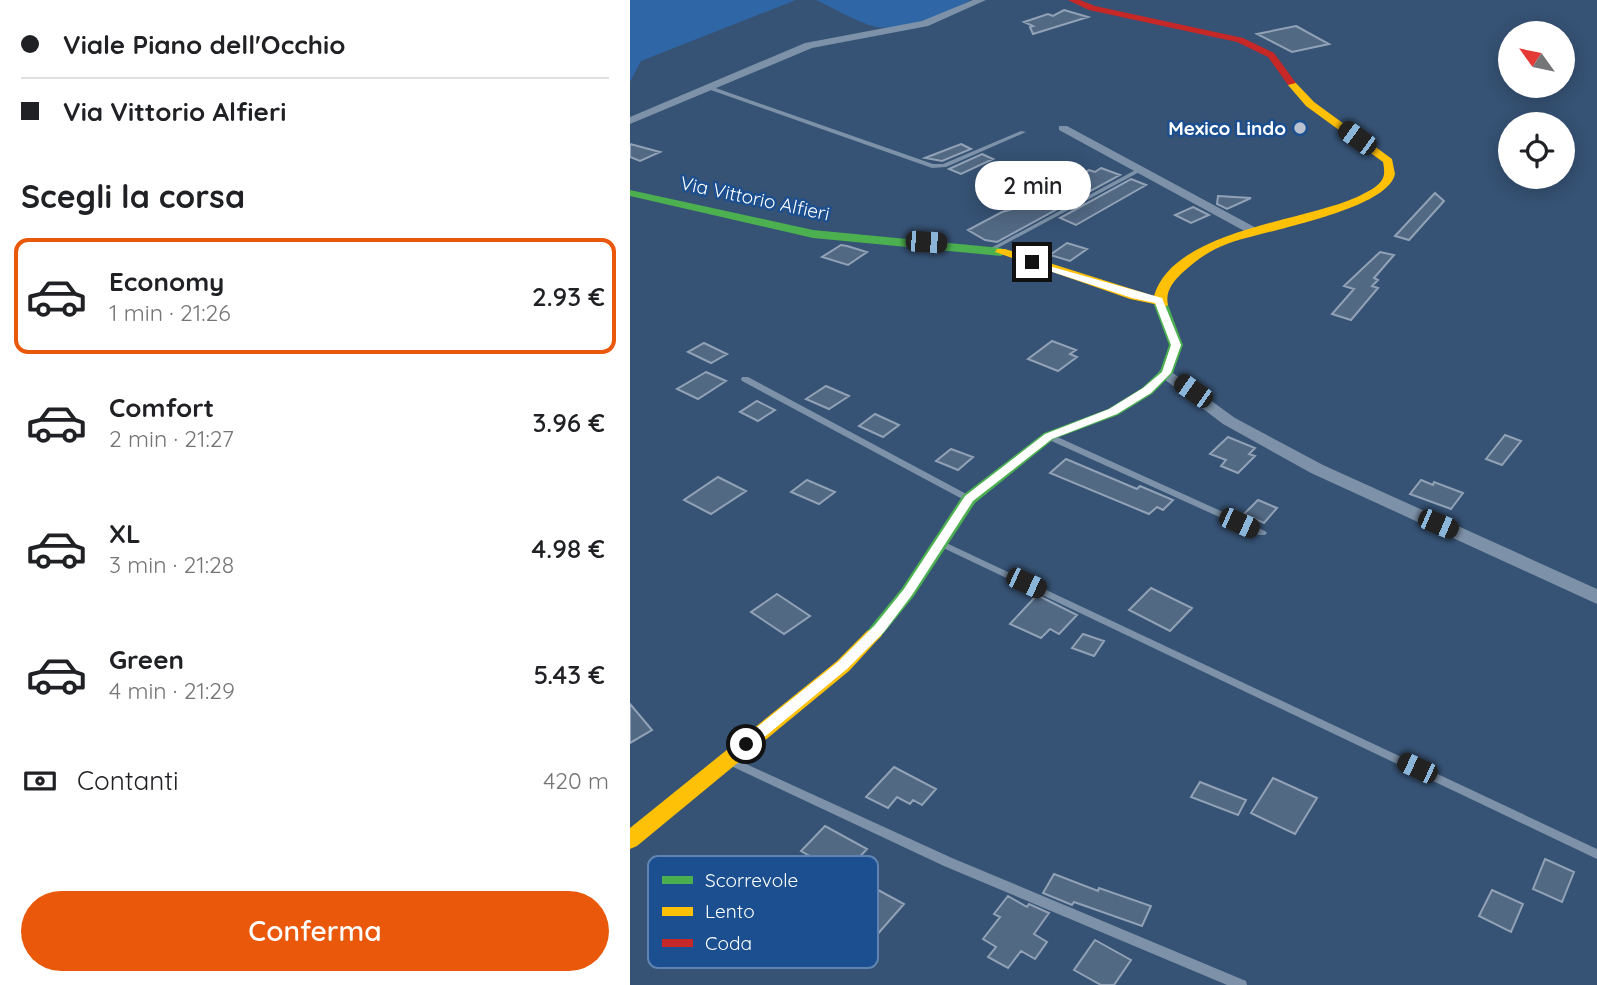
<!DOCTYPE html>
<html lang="it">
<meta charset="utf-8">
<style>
body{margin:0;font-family:Quicksand,sans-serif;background:#f6f6f6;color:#202124;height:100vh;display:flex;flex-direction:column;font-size:26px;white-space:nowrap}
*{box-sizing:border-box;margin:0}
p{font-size:23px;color:#757577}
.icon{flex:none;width:38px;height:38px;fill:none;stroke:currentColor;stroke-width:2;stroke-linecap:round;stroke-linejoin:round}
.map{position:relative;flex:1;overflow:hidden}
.side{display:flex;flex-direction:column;background:#fff;width:630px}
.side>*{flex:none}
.guide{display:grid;align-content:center;height:154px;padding:0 21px;background:#fff}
.needle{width:46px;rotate:303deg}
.buttons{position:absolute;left:868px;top:21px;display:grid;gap:14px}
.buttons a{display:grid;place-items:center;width:77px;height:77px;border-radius:50%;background:#fff;box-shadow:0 4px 18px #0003;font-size:35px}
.end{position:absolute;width:32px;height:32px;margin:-16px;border:9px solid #fff;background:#111;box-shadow:0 0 0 4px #111}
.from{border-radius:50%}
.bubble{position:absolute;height:49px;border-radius:24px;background:#fff;box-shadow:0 4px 18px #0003;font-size:23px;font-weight:600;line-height:49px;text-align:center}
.car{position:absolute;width:21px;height:42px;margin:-21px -10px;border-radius:9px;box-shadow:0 0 5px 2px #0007;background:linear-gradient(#222 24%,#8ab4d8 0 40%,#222 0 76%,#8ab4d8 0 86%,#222 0)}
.guide b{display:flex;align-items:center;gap:24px;height:66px;font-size:26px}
.guide b+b{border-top:2px solid #e0e0e0}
.guide i{width:18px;height:18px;background:#202124}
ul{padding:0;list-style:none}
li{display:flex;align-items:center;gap:21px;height:116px;margin:0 14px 10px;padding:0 7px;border:4px solid transparent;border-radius:14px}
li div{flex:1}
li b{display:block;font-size:26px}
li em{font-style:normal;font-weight:600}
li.selected{border-color:#ea580c}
li>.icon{width:63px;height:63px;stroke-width:1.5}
h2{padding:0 21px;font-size:32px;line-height:84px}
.pay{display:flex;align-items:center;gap:18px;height:77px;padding:0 21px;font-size:26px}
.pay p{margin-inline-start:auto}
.action{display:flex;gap:14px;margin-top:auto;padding:14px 21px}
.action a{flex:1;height:80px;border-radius:42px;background:#ea580c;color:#fff;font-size:28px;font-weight:600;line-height:80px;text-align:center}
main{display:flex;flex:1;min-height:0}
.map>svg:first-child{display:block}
.green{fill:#2f66a5}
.building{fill:#526984;stroke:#92a2b6;stroke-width:2}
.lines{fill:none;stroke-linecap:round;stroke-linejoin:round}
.lane{fill:#7d92a8;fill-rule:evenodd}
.street{fill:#7d92a8;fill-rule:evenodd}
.fast{fill:#4caf50;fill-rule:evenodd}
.slow{fill:#ffc107;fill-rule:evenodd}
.jam{fill:#c62828;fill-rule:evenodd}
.route{fill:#fff}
.poi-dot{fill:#b9c2ce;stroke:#1b4f8f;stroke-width:2.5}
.labels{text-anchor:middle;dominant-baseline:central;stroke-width:5;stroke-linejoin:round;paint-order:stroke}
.far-poi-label{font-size:19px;font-weight:bold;fill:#fff;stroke:#1b4f8f;text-anchor:end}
.far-street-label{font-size:19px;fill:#fff;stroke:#1b4f8f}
.key{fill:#1b4f8f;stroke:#5f84b1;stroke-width:2}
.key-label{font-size:19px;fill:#fff}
</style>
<main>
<section class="side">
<div class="guide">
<b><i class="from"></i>Viale Piano dell'Occhio</b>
<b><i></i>Via Vittorio Alfieri</b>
</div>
<h2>Scegli la corsa</h2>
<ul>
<li class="selected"><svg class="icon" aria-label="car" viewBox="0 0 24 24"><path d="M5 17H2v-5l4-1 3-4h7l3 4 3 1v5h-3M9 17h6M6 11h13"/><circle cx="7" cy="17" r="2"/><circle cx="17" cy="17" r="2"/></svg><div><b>Economy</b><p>1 min · 21:26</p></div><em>2.93 €</em></li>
<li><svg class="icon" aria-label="car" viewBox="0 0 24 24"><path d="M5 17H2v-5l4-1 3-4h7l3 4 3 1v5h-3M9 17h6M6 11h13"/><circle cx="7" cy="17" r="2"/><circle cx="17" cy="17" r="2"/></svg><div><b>Comfort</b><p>2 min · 21:27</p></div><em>3.96 €</em></li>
<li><svg class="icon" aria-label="car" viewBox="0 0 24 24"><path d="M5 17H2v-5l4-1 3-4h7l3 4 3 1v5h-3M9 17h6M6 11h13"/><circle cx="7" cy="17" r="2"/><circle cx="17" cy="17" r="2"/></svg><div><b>XL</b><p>3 min · 21:28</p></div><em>4.98 €</em></li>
<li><svg class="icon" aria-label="car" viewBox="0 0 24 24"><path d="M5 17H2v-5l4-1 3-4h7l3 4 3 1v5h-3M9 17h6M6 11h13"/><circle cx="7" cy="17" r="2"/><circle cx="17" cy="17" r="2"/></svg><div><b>Green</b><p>4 min · 21:29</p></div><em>5.43 €</em></li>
</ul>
<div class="pay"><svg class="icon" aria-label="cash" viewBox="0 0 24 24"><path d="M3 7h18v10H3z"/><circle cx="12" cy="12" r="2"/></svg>Contanti<p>420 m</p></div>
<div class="action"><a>Conferma</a></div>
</section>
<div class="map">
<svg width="967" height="985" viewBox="0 0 967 985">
<rect width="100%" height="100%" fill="#365274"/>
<path class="green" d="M0 0H166L11 61 0 82Z
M186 0H341C319 12 272 32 246 27 226 22 204 8 186 0Z"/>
<path class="building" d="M434 10 458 17 403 34 400 27 403 26 394 22 418 14 423 16Z
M666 26 699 44 662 52 627 34Z
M0 144 30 152 10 161 0 157Z
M331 144 341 149 312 161 295 158Z
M352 154 363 159 331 174 319 169Z
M471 168 490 175 367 242 355 240 338 230 372 212 393 206 459 170 465 172Z
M501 179 516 185 446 225 430 218Z
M805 193 814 201 779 240 765 236Z
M588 196 621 198 597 209 587 204Z
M563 207 579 215 561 223 545 215Z
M437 243 457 249 440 261 420 255Z
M211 245 217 246 237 252 218 265 192 257Z
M750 252 764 255 744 278 748 280 742 286 748 288 721 320 702 314 724 289 714 286Z
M422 341 446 350 440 354 447 357 428 371 398 359Z
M74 343 97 354 81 363 58 352Z
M76 372 96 381 68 399 47 389Z
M196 386 219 396 199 409 176 399Z
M127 401 145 410 128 421 110 412Z
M245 414 269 425 253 437 229 426Z
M875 435 891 441 872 465 856 459Z
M598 437 625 448 619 454 625 456 608 473 591 466 596 460 580 454Z
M321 449 343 457 328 470 306 461Z
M436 459 507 489 510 486 543 500 533 510 527 507 519 514 420 473Z
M88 477 116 491 81 514 54 500Z
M177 480 205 492 189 504 161 492Z
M791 480 803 485 804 482 833 493 821 509 780 494Z
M628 500 647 508 634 523 614 514Z
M521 588 562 608 540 631 499 610Z
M147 594 180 616 154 634 121 612Z
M407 595 447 615 429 634 420 629 411 638 380 624Z
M453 634 474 641 464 656 442 648Z
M0 704 22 730 0 743Z
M264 767 306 789 292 805 283 800 280 804 267 797 258 808 236 797Z
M643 778 687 798 665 834 621 813Z
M570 782 616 800 608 815 561 797Z
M195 826 237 849 213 875 171 851Z
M915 859 944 872 932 902 903 889Z
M424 874 468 891 469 888 521 906 512 926 444 902 442 905 413 893Z
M239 885 274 904 224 961 204 950 220 932 206 923Z
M862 890 893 904 881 932 849 916Z
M378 896 397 907 399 904 419 913 404 934 417 942 405 959 391 951 378 968 358 957 366 947 353 939 370 917 364 914Z
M465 940 501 960 484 985H471L444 970Z"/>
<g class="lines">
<path class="lane" d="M77 85 303 164H313L391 131 396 132 316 167 302 168 75 88 74 87Z
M511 167 513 168V170L364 250H360L359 249Z
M112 377H118L342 497 343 499 339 502 336 501 112 381 111 379Z
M417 435H423L635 531 637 533 635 535H629L417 439 416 437Z
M310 540 967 849V859L307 545 305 543 307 541Z
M103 758 322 858 616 981 617 985H597L314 866 99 765 98 762 99 759Z"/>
<path class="street" d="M343 0H356L298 26 182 48 0 124V117L175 43 292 21Z
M429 126H437L630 230 623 234 618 233 429 130Z
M536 368 605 418 693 465 967 589V604L681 473 593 424 530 376 528 373 530 370Z"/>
<path class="fast" d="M0 190 183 230 371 248 377 252 371 256 183 238 0 196Z
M531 301 538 305 553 345 543 373 522 394 488 415 424 439 345 503 284 596 249 639H237L234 635 237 631 272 588 333 495 414 433 478 409 512 388 530 371 539 345 524 305Z"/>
<path class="slow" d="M658 81H664L684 102 762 159 765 174C757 211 631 231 597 244 580 250 565 261 552 273 543 282 535 291 538 305L531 309 524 304 500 299 365 252 367 249H375L524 296C543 230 672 222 727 197 735 193 749 187 753 178 755 173 754 167 753 162L676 106 658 85Z
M243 629 249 631 252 635 219 671 7 846 0 849V828L207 661 237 631Z"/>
<path class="jam" d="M438 0H450L465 6 613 38 644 53 666 83 658 85 638 57 607 42 459 10Z"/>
</g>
<path class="route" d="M398 260 532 298 551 345 541 373 521 393 487 414 422 439 343 501 282 595 254 632 217 669 121 748H111V740L208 662 245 625 274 589 335 496 415 434 479 409 513 388 532 372 541 345 525 303 502 298 398 264Z"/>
<circle class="poi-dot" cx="670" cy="128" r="7"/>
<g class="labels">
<g class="far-poi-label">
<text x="656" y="128">Mexico Lindo</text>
</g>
<g class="far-street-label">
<text transform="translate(125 198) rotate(12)">Via Vittorio Alfieri</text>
</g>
</g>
<rect x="18" y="856" width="230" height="112" rx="10" class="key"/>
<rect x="32" y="876" width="31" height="8" fill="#4caf50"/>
<rect x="32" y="907" width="31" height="9" fill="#ffc107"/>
<rect x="32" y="939" width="31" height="8" fill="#c62828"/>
<g class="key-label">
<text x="75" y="887">Scorrevole</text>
<text x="75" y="918">Lento</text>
<text x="75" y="950">Coda</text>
</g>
</svg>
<div class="buttons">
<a><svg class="needle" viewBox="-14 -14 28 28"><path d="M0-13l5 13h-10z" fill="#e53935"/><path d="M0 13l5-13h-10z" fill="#757577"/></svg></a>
<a><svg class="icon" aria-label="locate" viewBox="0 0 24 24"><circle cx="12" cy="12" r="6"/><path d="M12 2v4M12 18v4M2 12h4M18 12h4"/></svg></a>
</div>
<i class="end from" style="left:116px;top:744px"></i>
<i class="end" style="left:402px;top:262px"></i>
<div class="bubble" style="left:345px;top:161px;width:116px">2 min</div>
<i class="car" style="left:727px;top:138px;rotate:306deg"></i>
<i class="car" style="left:296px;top:242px;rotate:94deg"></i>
<i class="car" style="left:563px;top:391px;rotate:305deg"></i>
<i class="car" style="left:609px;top:523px;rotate:114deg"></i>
<i class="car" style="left:808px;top:524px;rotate:113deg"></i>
<i class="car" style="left:396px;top:583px;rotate:115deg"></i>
<i class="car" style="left:787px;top:768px;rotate:295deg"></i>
</div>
</main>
